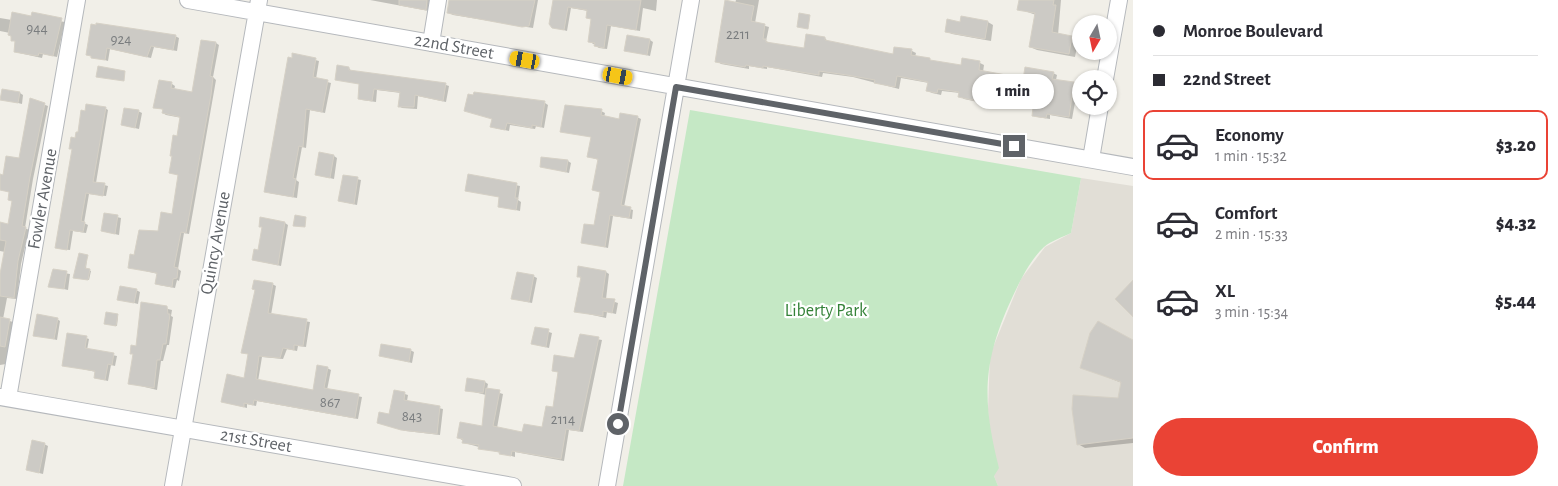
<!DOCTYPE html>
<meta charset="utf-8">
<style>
body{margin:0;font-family:"Alegreya Sans",sans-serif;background:#f2f2f3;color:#2b2b33;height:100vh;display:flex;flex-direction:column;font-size:19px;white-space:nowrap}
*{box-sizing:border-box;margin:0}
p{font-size:16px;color:#7c7c81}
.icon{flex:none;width:28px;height:28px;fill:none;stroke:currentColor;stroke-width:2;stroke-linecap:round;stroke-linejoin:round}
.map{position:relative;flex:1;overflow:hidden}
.side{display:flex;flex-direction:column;background:#fff;width:425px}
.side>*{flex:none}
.guide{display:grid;align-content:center;height:110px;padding:0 20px;background:#fff}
.needle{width:32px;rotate:189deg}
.controls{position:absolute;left:1072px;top:15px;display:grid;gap:10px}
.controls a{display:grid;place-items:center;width:45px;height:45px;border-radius:50%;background:#fff;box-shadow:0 1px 4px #0004;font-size:25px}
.end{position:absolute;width:22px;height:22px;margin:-11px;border:6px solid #5f6368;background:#fff;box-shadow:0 0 0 2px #fff}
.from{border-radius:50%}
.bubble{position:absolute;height:35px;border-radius:18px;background:#fff;box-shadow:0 1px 4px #0004;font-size:16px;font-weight:800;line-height:35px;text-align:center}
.car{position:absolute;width:15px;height:30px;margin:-15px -8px;border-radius:6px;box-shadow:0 0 4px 1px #0007;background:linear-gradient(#f5c518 24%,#345 0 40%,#f5c518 0 76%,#345 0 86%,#f5c518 0)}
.guide b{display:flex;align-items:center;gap:18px;height:48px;font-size:19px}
.guide b+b{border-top:1px solid #e1e1e2}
.guide i{width:12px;height:12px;background:#2b2b33}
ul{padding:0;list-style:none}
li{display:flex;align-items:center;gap:15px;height:70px;margin:0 10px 8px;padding:0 10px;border:2px solid transparent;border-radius:10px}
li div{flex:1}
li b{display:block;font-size:19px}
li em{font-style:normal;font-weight:800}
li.active{border-color:#ea4335}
li>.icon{width:45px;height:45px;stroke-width:1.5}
.primary-button{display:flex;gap:10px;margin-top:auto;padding:10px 20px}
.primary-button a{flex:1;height:58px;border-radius:30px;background:#ea4335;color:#fff;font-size:20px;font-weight:800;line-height:58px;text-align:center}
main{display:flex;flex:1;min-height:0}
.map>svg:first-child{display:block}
.education{fill:#e1ded6}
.green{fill:#c5e8c5}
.shadow{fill:#0003}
.building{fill:#cccac5;stroke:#d6d1c6}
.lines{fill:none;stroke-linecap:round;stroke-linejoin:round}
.minor-casing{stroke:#b5b8bc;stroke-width:18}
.minor{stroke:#fff;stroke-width:16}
.route{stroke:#5f6368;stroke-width:6}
.labels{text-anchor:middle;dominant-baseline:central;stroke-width:4.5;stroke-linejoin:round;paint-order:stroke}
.number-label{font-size:15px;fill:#7a7d7f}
.street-label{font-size:18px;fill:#5f6368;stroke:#fff}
.park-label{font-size:18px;fill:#348238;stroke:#fff}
</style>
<main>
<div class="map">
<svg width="1133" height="486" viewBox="0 0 1133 486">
<rect width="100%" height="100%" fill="#f1efe8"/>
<path class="education" d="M1081 178 1133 186V486H998L994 476 988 410 990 355 1021 279 1045 247 1071 233Z"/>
<path class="green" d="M690 110 1081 178 1071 233C1063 237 1051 241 1044 247 1030 260 1020 281 1012 298 982 362 982 401 999 468L994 476 998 486H623Z"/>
<path class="shadow" d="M370 0H431L429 11Z
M451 0H538L533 28 453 15 449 13Z
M555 0H657L656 11 643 8 640 31 611 26 607 49 599 48 589 41 592 19 587 17 588 11 571 8 567 31 553 27Z
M736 0H759L755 23 769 27 766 41 770 43 805 49 825 38 828 42 894 56 912 51 916 53 915 57 934 62 962 66 964 60 980 63 984 65 983 72 1010 78 1005 108 964 99 960 96V93L942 91 941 95 932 93 928 91 929 83 901 78 899 89 853 77 823 73 822 77 767 67V69L749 66V69L721 64 717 61Z
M1020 0H1061L1058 35 1078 41 1075 57 1037 50 1030 47 1036 15 1019 9Z
M32 17 65 22 57 57 43 54 42 58 19 53 15 51 16 42 12 40 10 33 0 31V18L12 20Z
M988 22 993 25 991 41 952 34 946 31 961 23Z
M92 26 175 36 179 38 177 51 154 47 151 58 110 49 108 61 91 56 87 54Z
M650 40 653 42 650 56 625 50Z
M216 43 219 45 213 77 216 80 189 234 184 233 178 269 181 271 179 281 177 280 175 288 159 285 156 283 158 274 129 267 135 256 173 215 179 175 171 173 173 157 171 155 178 137 182 118 166 115 163 113 164 110 155 107 172 84 175 86 174 90 193 93Z
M293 54 319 61 316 79 331 83 325 113 310 110 306 148 302 147 296 180 299 182 297 198 269 193Z
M349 68 352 72 446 85 449 86 446 102 418 96 417 109 402 108 399 106 401 93 377 90 376 102 362 100 359 98 360 84 336 79Z
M1053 73 1057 75 1056 80 1078 86 1072 119 1050 115V119L1037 117 1033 115 1034 108 1020 104Z
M20 93 23 95 22 104 2 99Z
M475 93 545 103 548 105 544 128 536 126 535 129 510 125 509 131 495 128 492 126 493 119 474 96Z
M31 100 48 106 33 179 25 228 29 230 21 264 17 299 7 298 3 319 13 322 6 364 0 365V275L5 252 0 251V224L9 225 13 202 9 199 10 192 0 190 7 157 20 160Z
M105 108 108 110 96 183 108 186 106 196 89 194 84 223 88 225 86 233 73 231 70 250 60 249 57 247 74 150 70 148Z
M138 111 142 113 139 129 122 125Z
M601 111 605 113 604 117 620 120 637 117 641 119 624 207 633 210 632 219 613 216 608 248 583 242 595 227 601 192 593 190 599 160 589 157 592 137 561 131Z
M334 156 337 158 334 179 316 175Z
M568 161 571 163 569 173 541 166Z
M469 175 520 186 518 200 521 202 520 211 499 206 501 197 466 190Z
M344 176 361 180 357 205 339 201Z
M105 214 121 218 119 235 102 231Z
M285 223 288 225 281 266 254 260 259 251 263 228 260 226Z
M87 256 86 269 91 271 89 280 76 278Z
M52 271 70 274 68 290 50 286Z
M606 272 609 274 606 299 618 303 616 314 607 312 606 318 575 311 582 279 578 276Z
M533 276 537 278 532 303 513 299Z
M272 284 276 286 271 315 310 322 306 347 298 346 297 351 287 349 283 359 262 357 258 381 314 392 327 368 331 370 327 390 362 397 358 419 257 401 256 406 247 404V408L223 402 245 379 249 354 243 352Z
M136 290 140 292 138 304 118 299Z
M142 303 168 309 172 310 171 316 173 317 169 345H167L163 361H161L157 390 129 383 134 355 131 353 137 347Z
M118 316 117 326 107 324Z
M57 319 60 321 57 340 35 335Z
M1098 322 1133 341V443L1085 448 1078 444 1119 399 1122 383 1081 367Z
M536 328 552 333 549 348 533 344Z
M579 336 602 340 583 432 569 430 564 461 515 452V457L468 444 459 438 483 427 486 395 466 390 485 382 488 384 487 389 503 394 497 428 523 434 543 428 554 409 560 373 553 370 575 360Z
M86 338 89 339 87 350 117 356 115 366 111 365 108 381 95 378 96 372 64 365Z
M410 350 414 352 412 363 380 355Z
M395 391 408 395 407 401 443 409 440 435 406 431 378 423 390 415Z
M44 444 48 446 43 474 31 471 28 469Z"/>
<path class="building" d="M399 0H427L426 10 399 5Z
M449 0H535L529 26 522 27 447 13Z
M553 0H641L636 30 607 25 604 48 594 46 595 43 588 42 591 19 586 18 587 10 568 7 564 30 552 28 549 24Z
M725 0 754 6 751 21 765 24 763 39H766V42L804 48 806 34 825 37V40L893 54 894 47 912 49 911 55 930 58V60L961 65 962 58 980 61 979 70 1006 75 1001 106 958 97 959 92 938 89 937 93 926 91 928 82 897 76 895 87 874 83 875 80 847 75 819 71V75L763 66V68L746 65 745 67 715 62Z
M1019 0H1054L1053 5H1056L1052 32 1072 36 1069 54 1029 47 1035 13 1017 10Z
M12 12 31 16 32 12 62 18 53 56 39 53 38 56 14 52 15 41H11V36L8 35Z
M799 13 810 15 808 29 797 27Z
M961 16 988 21 985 39 945 32 947 19 960 22Z
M96 23 176 35 173 50 151 46 147 57 107 48 105 60 91 58V56L86 55 91 24 96 25Z
M627 35 650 39 647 55 624 51Z
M201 40 216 42 210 76 213 77 211 95 186 233 181 232 174 267 178 268 177 278 173 279 172 287 155 284 157 273 128 268 130 254 134 255 139 230 158 231 161 212 172 214 178 175 169 173 172 156H170L173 135 177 136 180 117 162 113 163 109 153 108 159 80 172 82 171 88 192 92Z
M292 53 316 58 313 77 328 80 322 112 306 109 303 147 299 146 293 178 296 179 293 197 264 192 288 57 292 58Z
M337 65 349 67V70L446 83 443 101 415 95 414 107H398L400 92 374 89 372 101 358 99 359 84 335 80Z
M98 66 125 71 124 81 96 77Z
M1025 67 1054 72 1052 79 1074 82 1069 117 1047 114 1046 118 1032 116 1033 107 1019 105Z
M2 89 20 92 18 103 0 100Z
M474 92 545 101 541 127 532 125V128L507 123 505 130 490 127 492 119 464 111 468 94 473 95Z
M30 98 45 103 30 177 22 226 26 227 18 261 14 298 0 296V274L6 241 0 240V222L8 224 12 201 8 200 9 192 0 190V174L3 175 6 156 19 158Z
M86 104 106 107 93 182 105 183 103 196 86 193 81 221 85 222 83 232 70 230 67 250 55 248 72 149H69L71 137 75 138 76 132H78L81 110 85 111Z
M565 105 602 109 601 115 619 119 620 113 638 116 621 205 631 207 629 218 610 215 605 247 581 243 584 224 594 225 600 192 592 190 598 159 587 157 591 137 560 132Z
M124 108 139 110 135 128 121 125Z
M319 152 334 155 330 178 315 175Z
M541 157 568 160 566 172 540 167Z
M468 174 517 183 515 198H518L516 210 498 207 499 197 465 191Z
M343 175 358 177 354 204 338 201Z
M104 213 118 215 115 234 101 231Z
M295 215 306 217 305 227 293 226Z
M260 217 285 222 278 265 252 260 254 249 258 250 262 227H259Z
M79 253 88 255 85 268 90 269 88 280 73 278Z
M578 266 606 271 602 298 615 299 612 313 603 311V316L574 312 581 277H577Z
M53 269 67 271 64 289 48 287Z
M517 272 534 275 529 302 511 299Z
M254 280 273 283 268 313 307 319 303 346 294 345V350L283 348 280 358 259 356 256 379 313 390 317 365 328 367 324 388 359 394 355 418 254 400 253 405 244 403V407L221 402 227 374 244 378 248 354 241 353 255 290 252 289Z
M1133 280V317L1115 299Z
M120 286 137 289 134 303 117 300Z
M141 302 167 306 168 314H170L166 344H163L160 360H157L154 388 128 384 133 354H130L131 345 136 346Z
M106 312 118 314 116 326 104 324Z
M37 314 58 318 54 339 33 336Z
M0 317 10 319 5 347 0 346Z
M1098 321 1133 340V438L1077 445 1072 409 1073 395 1118 398 1121 382 1080 368 1090 333Z
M535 327 549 329 546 347 531 344Z
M67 333 87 336 85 348 114 353 112 365 108 364 105 380 94 378 95 371 62 366Z
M580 334 599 337 579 431 566 429 561 459 512 451 511 456 499 454 500 452 478 449 479 445 462 443 463 439 457 438 460 422 482 426 486 388 500 390 493 426 522 432 524 424 542 427 546 406 553 407 558 372 552 371 554 355 574 358Z
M381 344 411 349 409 362 379 356Z
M467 378 485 381 483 393 465 391Z
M394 390 405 392 404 400 440 406 437 434 401 430 377 423 379 412 389 414Z
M32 440 45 443 39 473 26 470Z"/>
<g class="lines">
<defs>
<path id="minor" d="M188 0 1133 167
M431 43 438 0
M1105 79 1119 0
M1091 159 1100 106
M0 397 513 486
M8 398 77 0
M173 486 259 0
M607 486 691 0"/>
</defs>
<use href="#minor" class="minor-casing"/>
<use href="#minor" class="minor"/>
</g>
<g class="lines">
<path class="route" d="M618 424 676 87 1014 146"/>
</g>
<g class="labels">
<g class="number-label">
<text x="37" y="28">944</text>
<text x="738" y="34">2211</text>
<text x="121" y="39">924</text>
<text x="330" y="402">867</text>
<text x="412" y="416">843</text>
<text x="563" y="419">2114</text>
</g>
<g class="street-label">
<text transform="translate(454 47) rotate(10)">22nd Street</text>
<text transform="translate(43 199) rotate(-80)">Fowler Avenue</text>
<text transform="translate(216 243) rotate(-80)">Quincy Avenue</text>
<text transform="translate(256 441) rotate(10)">21st Street</text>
</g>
<g class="park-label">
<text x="826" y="311">Liberty Park</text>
</g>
</g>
</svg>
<div class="controls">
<a><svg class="needle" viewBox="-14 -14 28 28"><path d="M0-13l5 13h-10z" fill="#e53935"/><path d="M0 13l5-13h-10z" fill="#7c7c81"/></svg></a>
<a><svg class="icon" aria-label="locate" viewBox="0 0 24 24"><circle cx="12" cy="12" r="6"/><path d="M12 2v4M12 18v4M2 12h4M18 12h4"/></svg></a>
</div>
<i class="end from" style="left:618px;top:424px"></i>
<i class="end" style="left:1014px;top:146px"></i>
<div class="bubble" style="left:972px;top:74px;width:82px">1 min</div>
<i class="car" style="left:525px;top:60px;rotate:280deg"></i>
<i class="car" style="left:618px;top:76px;rotate:100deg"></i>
</div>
<section class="side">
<div class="guide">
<b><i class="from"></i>Monroe Boulevard</b>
<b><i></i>22nd Street</b>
</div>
<ul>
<li class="active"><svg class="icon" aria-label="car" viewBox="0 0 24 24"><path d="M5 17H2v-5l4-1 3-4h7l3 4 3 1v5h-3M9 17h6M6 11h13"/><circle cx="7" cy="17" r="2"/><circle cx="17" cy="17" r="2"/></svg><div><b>Economy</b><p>1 min · 15:32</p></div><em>$3.20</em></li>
<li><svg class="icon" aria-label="car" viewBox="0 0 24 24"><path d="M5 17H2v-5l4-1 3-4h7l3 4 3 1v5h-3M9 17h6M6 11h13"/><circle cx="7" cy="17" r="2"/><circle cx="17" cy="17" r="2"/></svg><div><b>Comfort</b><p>2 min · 15:33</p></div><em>$4.32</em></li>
<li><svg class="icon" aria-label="car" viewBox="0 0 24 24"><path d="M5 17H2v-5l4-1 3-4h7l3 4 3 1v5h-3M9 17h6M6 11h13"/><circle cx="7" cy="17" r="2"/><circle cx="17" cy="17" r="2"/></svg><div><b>XL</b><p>3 min · 15:34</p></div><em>$5.44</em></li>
</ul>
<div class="primary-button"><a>Confirm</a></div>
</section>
</main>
